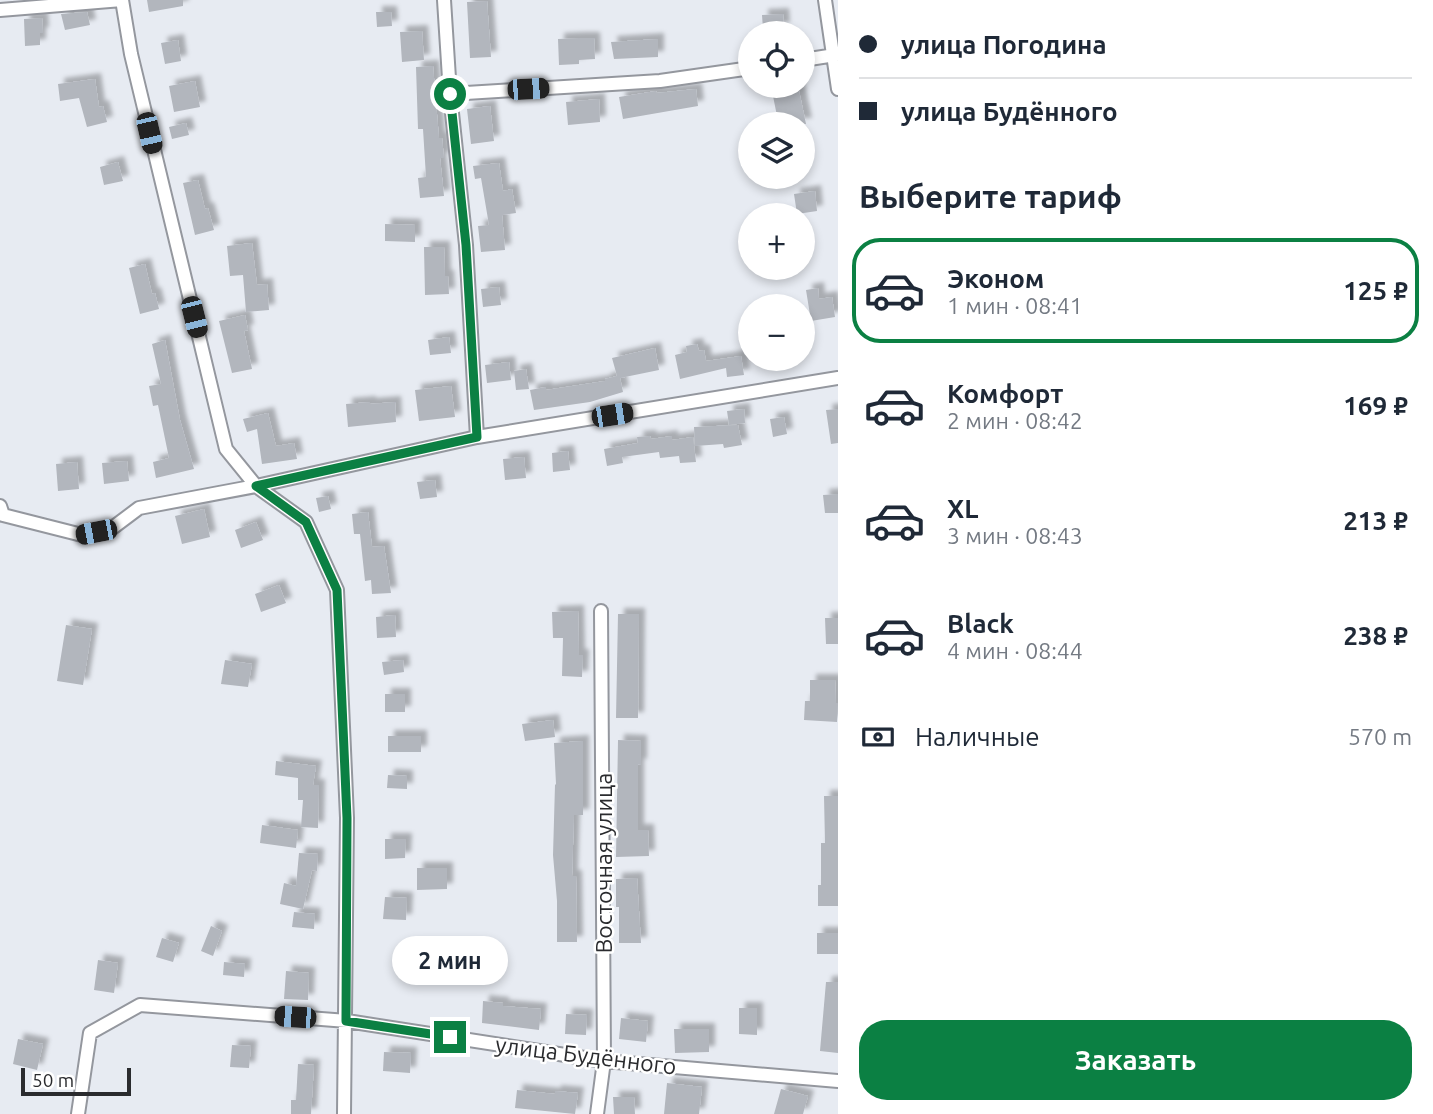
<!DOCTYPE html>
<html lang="ru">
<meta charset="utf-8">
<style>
body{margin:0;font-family:Ubuntu,sans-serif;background:#f2f2f3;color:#1f2937;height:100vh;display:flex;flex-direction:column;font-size:26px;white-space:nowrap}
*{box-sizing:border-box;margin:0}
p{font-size:23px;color:#747a83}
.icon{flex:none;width:38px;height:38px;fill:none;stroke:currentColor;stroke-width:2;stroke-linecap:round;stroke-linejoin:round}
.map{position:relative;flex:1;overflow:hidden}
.side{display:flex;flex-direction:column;background:#fff;width:595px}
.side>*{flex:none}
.banner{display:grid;align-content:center;height:154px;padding:0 21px;background:#fff}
.controls{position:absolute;left:738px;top:21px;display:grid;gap:14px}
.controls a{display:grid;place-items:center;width:77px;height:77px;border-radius:50%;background:#fff;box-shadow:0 4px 10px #0003;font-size:35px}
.scale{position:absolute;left:21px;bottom:18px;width:110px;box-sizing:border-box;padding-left:7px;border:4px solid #2a2b2e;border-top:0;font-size:19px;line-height:24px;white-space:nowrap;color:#2a2b2e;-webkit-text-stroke:5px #fff;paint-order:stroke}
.end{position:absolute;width:32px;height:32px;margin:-16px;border:9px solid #0b8043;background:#fff;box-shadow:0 0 0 4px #fff}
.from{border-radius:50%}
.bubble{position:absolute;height:49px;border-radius:24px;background:#fff;box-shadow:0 4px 10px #0003;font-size:23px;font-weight:600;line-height:49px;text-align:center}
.car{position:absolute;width:21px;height:42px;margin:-21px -10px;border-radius:9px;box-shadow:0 0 5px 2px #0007;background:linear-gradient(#222 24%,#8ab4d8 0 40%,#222 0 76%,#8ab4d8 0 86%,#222 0)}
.banner b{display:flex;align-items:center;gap:24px;height:66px;font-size:26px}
.banner b+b{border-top:2px solid #e0e1e3}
.banner i{width:18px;height:18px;background:#1f2937}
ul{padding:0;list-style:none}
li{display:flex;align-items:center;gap:21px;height:105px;margin:0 14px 10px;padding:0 7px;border:4px solid transparent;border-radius:28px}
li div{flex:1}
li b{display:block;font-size:26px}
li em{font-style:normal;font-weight:600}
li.selected{border-color:#0b8043}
li>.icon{width:63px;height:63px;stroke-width:1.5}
h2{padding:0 21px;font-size:32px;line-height:84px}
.pay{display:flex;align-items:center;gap:18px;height:77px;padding:0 21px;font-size:26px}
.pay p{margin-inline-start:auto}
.primary-button{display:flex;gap:14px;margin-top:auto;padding:14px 21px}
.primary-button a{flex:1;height:80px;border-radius:28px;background:#0b8043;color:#fff;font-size:28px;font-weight:600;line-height:80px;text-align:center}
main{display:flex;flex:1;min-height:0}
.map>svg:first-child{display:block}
.building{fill:#b2b6bd;filter:url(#shadow)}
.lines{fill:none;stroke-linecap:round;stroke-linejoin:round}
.minor-casing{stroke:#94979e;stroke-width:16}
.minor{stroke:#fff;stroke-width:12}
.route{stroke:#0b8043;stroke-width:9}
.labels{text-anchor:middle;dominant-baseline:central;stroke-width:5;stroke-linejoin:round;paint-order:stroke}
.street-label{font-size:23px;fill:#2a2b2e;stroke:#fff}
</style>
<main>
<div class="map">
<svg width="838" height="1114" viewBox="0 0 838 1114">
<defs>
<filter id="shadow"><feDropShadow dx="6" dy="-6" stdDeviation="2" flood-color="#0004"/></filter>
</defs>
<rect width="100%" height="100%" fill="#e7ebf2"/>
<path class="building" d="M147 0H183V6L149 12Z
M487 1 491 57 470 58 467 2Z
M87 12 90 25 65 30 61 14Z
M376 12H391L392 26 377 27Z
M783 14 784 28 763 29 762 15Z
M42 18 43 33H40V45L25 46 24 19Z
M422 31 424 60 402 62 400 32Z
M579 38H594L595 59 579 60V64L559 65 558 39Z
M658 39V57L614 59 611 42Z
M178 40 181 61 165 64 161 43Z
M433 66 439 138H442L444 158H440L444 196 420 198 418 178 426 177 423 129H418L416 67Z
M95 79 99 107 103 106 107 122 87 127 79 98 60 101 58 84Z
M195 81 200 107 174 112 169 86Z
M771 86H798L806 124H787L785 115 777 116Z
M696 89 698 106 623 119 619 97 656 91 657 93Z
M599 99 600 122 568 125 566 102Z
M490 106 494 141 471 144 467 109Z
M186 123 189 135 172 139 169 127Z
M118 162 123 181 104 185 100 167Z
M499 163 503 191 512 189 516 213 502 215 505 250 481 252 478 226 489 225 481 178 475 179 473 166Z
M198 180 205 209 208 208 214 230 195 235 183 183Z
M815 191 817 211 797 214 794 194Z
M385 224 415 225V242L385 241Z
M252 243 257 285 267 284 269 310 246 312 243 275 230 276 227 246Z
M424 247H444L445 276H448L449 294 425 295Z
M145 264 152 294 155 293 159 309 140 314 129 268Z
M499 287 501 305 483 307 481 289Z
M818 288 819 299 832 297 835 317 811 321 806 290Z
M245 315 248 330 244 331 252 369 232 373 219 321Z
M449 337 451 353 430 355 428 340Z
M165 340 180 420 194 469 156 478 153 462 169 458 158 405 153 406 149 386 161 384 152 344Z
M697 344 699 351 704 350 706 361 741 356 744 375 727 377 726 368 680 379 675 355 687 352 686 346Z
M655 348 659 370 620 378 623 392 590 402 534 410 530 390 546 387V390L605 381V379L617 376 612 358Z
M509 362 511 380 487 383 485 365Z
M526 369 529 389 516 390 514 371Z
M451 386 455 417 419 421 415 390Z
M370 402V404L395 402 396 422 348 427 346 404Z
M744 409 745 423 729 425 727 411Z
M838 409V443L831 444 826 410Z
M268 413 276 446 294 443 297 459 262 464 257 429 247 432 243 419Z
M784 417 787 434 773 437 770 419Z
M738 425 742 445 724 448 723 444 695 446 694 427Z
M650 436 651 439 672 436V440L693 437 696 462 680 463 679 456 660 458 659 452 622 457 623 463 607 466 604 449 638 443 637 437Z
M568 451 570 470 553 472 552 453Z
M524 457 526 478 505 480 503 459Z
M127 461 129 481 104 484 102 463Z
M77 462 79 489 58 491 56 464Z
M435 480 437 497 420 499 417 482Z
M838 494V513H825L823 495Z
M328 496 331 509 319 512 316 498Z
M204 509 210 537 182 544 175 516Z
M368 512 372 547 384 546 391 593 372 594 371 580 365 581 360 534H354L352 514Z
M256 522 263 540 241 548 235 530Z
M279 585 286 603 261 612 255 594Z
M578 611 579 655H583L582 677 562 676 563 638H553L552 612Z
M618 614H639L638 718H616Z
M395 615 396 637 377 638 376 617Z
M825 618H838V644H826Z
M66 625 92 629 83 685 57 681Z
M225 660 252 664 248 687 221 684Z
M403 660 404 672 384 675 382 662Z
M810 680H835L836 703H838L837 722 804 720 805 701H810Z
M385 694H405V712H385Z
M553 720 555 737 525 741 522 724Z
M388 736H421V752H388Z
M618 740 641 741V765L638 764V830H648L649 856 616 857Z
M583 741V815H574L572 876H576L577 942H557V901L553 855 555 785 556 784 554 743Z
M276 761 316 766 313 785H319L318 828 301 827 303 800H298V778L275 775Z
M388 775 407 776V789L387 788Z
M824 796H838V906H818V885H821V843H825Z
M262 825 298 830 296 848 260 843Z
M385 839H406L405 858 385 859Z
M299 853 318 854 317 871 312 870 303 909 280 904 284 883 296 886Z
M417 868H447V889L417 890Z
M637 878 641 943H619V907H616V879Z
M385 897 407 898 406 920 383 919Z
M294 912 315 914 314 929 292 927Z
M211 926 222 931 213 956 201 951Z
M817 933H838V954H817Z
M162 938 179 943 173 962 156 957Z
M98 960 118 963 114 993 94 990Z
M224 962 245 964 244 977 223 975Z
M286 971 309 973 308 1000 284 999Z
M826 982H838V1053L820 1051Z
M483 1001 503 1003V1006L541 1009 539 1030 482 1023Z
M739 1008H757V1035L739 1034Z
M566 1014 587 1015 586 1035 565 1034Z
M621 1018 648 1021 646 1042 619 1039Z
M674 1029H709V1052L675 1053Z
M18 1039 43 1044 37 1070 13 1064Z
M232 1045 251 1046 249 1068 230 1067Z
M384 1052 411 1053 410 1073 383 1071Z
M298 1064 314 1065 311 1114H291V1100H296Z
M667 1083 702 1087 699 1114H664Z
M781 1089 808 1096 803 1114H774Z
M517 1090 555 1094V1091L578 1093 575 1114 515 1108Z
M613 1097H634L635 1114H614Z"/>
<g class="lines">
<defs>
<path id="minor" d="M122 0 131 54 226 449 256 486 306 522 337 590 347 818 344 1114
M444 0 450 94 466 245 477 437
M825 0 838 89
M0 10 122 0
M803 60 835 55
M450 94 660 81 751 68
M0 506 3 515 82 535 111 529 139 508 256 486 477 437 838 378
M78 1114 90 1033 140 1005 347 1021 604 1061 838 1081
M597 1114 604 1061 601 611"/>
</defs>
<use href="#minor" class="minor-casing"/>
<use href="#minor" class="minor"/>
</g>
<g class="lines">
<path class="route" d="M450 1037 346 1021 347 818 337 590 306 522 256 486 477 437 466 245 450 94"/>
</g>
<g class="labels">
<g class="street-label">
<text transform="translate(603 863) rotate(-90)">Восточная улица</text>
<text transform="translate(586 1055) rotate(7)">улица Будённого</text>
</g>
</g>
</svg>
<div class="controls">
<a><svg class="icon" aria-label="locate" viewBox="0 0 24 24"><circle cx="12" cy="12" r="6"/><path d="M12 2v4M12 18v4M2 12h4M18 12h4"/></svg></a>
<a><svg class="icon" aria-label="layers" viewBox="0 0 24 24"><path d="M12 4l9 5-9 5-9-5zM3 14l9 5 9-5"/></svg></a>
<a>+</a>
<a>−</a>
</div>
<div class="scale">50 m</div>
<i class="end from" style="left:450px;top:94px"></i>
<i class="end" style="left:450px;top:1037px"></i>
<div class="bubble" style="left:392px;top:936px;width:116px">2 мин</div>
<i class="car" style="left:528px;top:89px;rotate:87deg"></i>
<i class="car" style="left:149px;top:133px;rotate:167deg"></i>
<i class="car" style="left:194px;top:317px;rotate:166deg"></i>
<i class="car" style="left:612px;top:415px;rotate:81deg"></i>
<i class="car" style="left:96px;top:532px;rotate:259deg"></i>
<i class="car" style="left:295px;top:1017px;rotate:274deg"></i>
</div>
<section class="side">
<div class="banner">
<b><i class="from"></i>улица Погодина</b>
<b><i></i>улица Будённого</b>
</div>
<h2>Выберите тариф</h2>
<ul>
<li class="selected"><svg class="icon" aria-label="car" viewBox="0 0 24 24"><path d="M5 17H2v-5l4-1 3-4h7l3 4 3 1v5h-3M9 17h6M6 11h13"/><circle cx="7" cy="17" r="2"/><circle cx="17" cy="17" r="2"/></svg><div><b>Эконом</b><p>1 мин · 08:41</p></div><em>125 ₽</em></li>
<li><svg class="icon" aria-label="car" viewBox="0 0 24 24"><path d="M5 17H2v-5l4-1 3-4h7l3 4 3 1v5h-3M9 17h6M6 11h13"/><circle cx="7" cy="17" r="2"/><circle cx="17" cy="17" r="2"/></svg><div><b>Комфорт</b><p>2 мин · 08:42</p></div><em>169 ₽</em></li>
<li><svg class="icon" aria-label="car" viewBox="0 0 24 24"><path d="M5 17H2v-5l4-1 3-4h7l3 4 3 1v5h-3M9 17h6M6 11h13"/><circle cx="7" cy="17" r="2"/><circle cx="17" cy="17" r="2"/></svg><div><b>XL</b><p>3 мин · 08:43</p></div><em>213 ₽</em></li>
<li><svg class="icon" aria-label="car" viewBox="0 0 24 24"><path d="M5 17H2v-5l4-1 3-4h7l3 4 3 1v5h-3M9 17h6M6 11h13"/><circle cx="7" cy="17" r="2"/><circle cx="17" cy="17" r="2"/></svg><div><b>Black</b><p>4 мин · 08:44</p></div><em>238 ₽</em></li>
</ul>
<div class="pay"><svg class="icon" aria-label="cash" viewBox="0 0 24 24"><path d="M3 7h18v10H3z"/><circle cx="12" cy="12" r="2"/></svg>Наличные<p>570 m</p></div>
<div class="primary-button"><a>Заказать</a></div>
</section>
</main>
